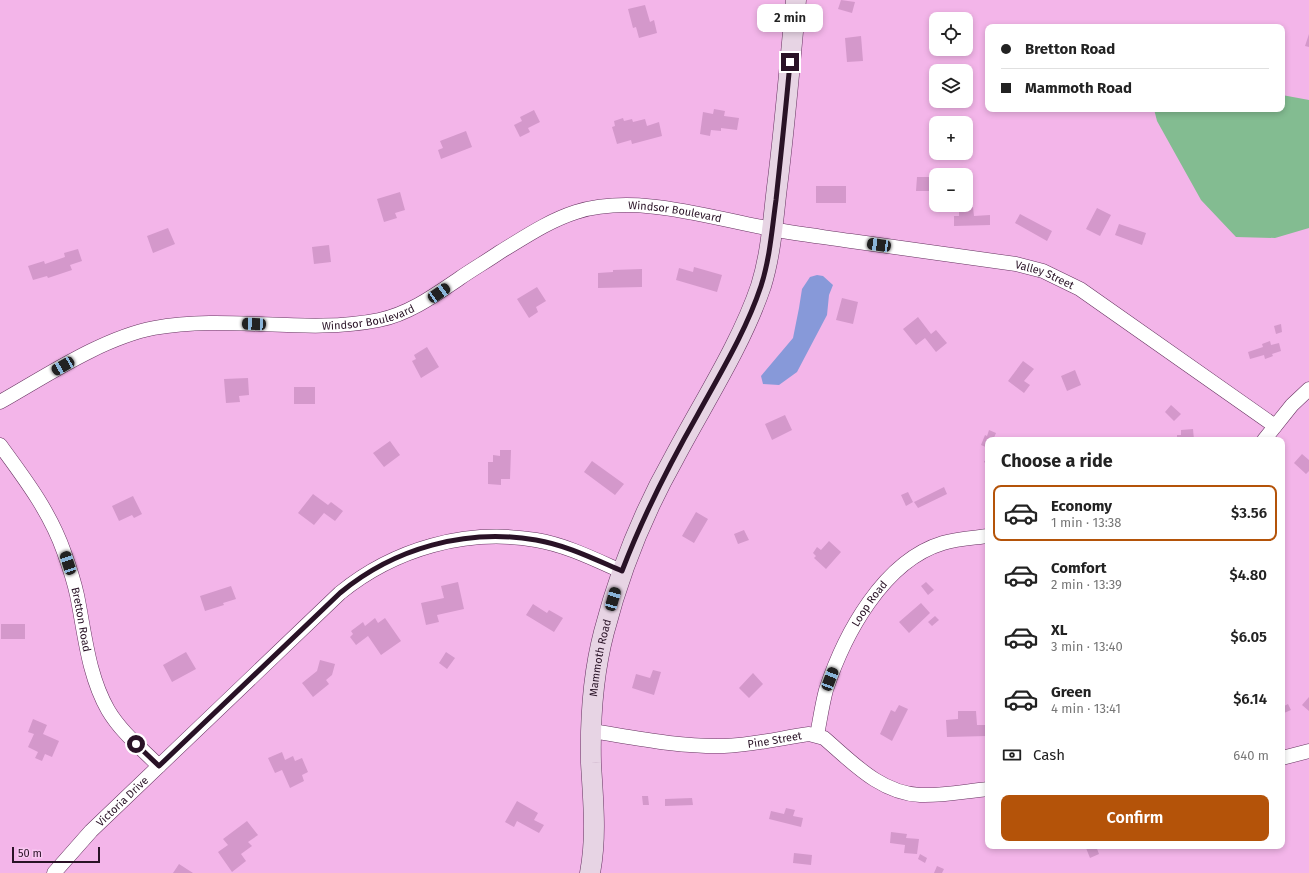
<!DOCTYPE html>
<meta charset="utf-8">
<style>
body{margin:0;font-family:"Fira Sans",sans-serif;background:#f6f6f6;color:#222;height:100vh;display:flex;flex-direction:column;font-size:15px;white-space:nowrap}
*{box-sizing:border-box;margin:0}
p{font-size:13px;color:#767676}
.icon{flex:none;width:22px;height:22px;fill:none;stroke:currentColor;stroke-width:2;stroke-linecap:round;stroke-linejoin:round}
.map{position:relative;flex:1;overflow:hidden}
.sheet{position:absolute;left:985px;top:437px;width:300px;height:412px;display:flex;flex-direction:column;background:#fff;border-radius:8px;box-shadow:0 2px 6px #0003}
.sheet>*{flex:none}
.guide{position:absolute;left:985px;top:24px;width:300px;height:88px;border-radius:8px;box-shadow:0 2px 6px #0003;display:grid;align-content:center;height:88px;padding:0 16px;background:#fff}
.fabs{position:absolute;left:929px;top:12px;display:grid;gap:8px}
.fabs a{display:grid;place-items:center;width:44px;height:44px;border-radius:8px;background:#fff;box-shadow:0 2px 6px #0003;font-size:20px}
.scale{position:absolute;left:12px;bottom:10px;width:88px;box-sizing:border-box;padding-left:4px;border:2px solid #291226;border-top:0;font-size:11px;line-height:14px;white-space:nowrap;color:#291226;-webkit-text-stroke:3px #f9c7f1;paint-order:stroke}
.end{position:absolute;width:18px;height:18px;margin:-9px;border:5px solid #291226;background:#fff;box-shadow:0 0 0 2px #fff}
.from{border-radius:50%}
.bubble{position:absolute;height:28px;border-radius:8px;background:#fff;box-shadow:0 2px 6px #0003;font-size:13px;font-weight:600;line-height:28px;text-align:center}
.car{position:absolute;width:12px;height:24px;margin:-12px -6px;border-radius:5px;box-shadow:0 0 3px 1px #0007;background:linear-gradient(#222 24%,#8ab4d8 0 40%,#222 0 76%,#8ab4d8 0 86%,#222 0)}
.guide b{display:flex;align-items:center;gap:14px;height:38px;font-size:15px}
.guide b+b{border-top:1px solid #e0e0e0}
.guide i{width:10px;height:10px;background:#222}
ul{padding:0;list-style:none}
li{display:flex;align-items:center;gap:12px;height:56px;margin:0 8px 6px;padding:0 8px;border:2px solid transparent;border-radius:8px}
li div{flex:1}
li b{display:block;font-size:15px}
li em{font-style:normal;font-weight:600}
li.on{border-color:#b45309}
li>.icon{width:36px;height:36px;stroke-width:1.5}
h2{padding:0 16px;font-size:18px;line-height:48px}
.pay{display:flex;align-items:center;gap:10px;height:44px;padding:0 16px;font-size:15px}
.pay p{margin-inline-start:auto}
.action{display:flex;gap:8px;margin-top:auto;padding:8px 16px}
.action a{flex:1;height:46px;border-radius:8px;background:#b45309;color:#fff;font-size:16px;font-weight:600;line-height:46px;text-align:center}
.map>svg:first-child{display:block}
.green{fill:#83bc91}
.water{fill:#8799d9}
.building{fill:#d498cb}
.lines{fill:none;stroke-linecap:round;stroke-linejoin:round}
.street-casing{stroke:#663360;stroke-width:15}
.secondary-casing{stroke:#663360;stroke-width:21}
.street{stroke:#fff;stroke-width:14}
.secondary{stroke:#e7d4e4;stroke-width:20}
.route{stroke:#291226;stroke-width:5}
.labels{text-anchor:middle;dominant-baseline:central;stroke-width:3;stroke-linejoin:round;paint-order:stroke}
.street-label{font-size:11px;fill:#291226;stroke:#f9c7f1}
</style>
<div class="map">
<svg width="1309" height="873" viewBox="0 0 1309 873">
<rect width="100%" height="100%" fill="#f3b5e9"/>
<path class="green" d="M1282 95 1309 100V228L1275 238 1236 237 1201 200 1157 121 1154 109H1282Z"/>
<path class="water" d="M817 275 823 276 833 285 829 295 827 315 797 372 779 385 763 384 761 376 793 338 799 308 802 289 810 277Z"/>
<path class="building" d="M841 0 855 2 852 13 838 9Z
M645 5 650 22 654 20 657 33 639 38 636 27 633 28 628 9Z
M1309 34V47L1305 46Z
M861 36 863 61 847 62 845 38Z
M714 109 725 111 724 116 739 118 737 130 721 128V131L711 130 710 136 700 134 703 112 713 114Z
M534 110 540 122 528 128 530 132 520 137 514 125 522 121 520 117Z
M623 118 624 121 632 119 633 122 645 119 647 126 659 122 662 136 632 144 631 140 617 144 612 127 615 126 614 121Z
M466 131 472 147 441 159 438 150 443 148 440 141Z
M917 177H931V191H916Z
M816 186H846V203H816Z
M400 192 405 210 395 213 397 218 384 222 377 199Z
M959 207H973L974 216 990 215V225L954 226V216H959Z
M1097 208 1111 215 1100 236 1086 229Z
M1020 214 1052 231 1047 241 1015 223Z
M1119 224 1146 233 1142 245 1115 235Z
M168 228 175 244 153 253 147 236Z
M329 245 331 262 314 264 312 247Z
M78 249 82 261 70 265 72 270 48 278 47 276 33 280 28 266 44 261 45 264 65 257 64 253Z
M694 267 722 275 717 292 676 280 679 268 693 272Z
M642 269V287L598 288V273L613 272V270Z
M537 287 546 301 536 307 538 312 529 318 517 299Z
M842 298 858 302 853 324 836 320Z
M918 317 931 334 936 330 947 343 936 352 925 338 916 345 903 329Z
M1281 324 1282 332 1276 334 1274 326Z
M1270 341 1271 345 1279 343 1281 351 1272 354 1273 356 1265 359 1264 355 1250 359 1248 352 1263 347 1262 344Z
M427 347 439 367 421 378 412 361 416 359 414 355Z
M1023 361 1034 369 1024 381 1030 385 1024 393 1008 381Z
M1075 370 1081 385 1067 391 1061 376Z
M248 378 249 395 239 396 240 402 226 403 224 379Z
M294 387H315V404H294Z
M1171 405 1181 414 1174 421 1165 412Z
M785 415 792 430 772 440 765 424Z
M1193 429 1194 440H1177V435H1181V430Z
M989 430 996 433 993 440H988V448L981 445 985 435 987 436Z
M390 441 400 455 384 467 373 453Z
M500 450H511L510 479H501V485L488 484V462H493V455L500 456Z
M1302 454 1309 460V471L1306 474 1294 463Z
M988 460V468H987L984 461Z
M592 461 624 484 615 495 584 472Z
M944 487 947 494 918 508 914 502Z
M908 492 913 502 906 506 901 495Z
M313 494 328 505 331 502 343 511 335 521 324 513 314 525 298 513Z
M133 496 142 514 134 518 132 515 119 521 112 506Z
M696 512 708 519 694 543 682 536Z
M744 530 749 540 738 544 734 534Z
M829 541 841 552 826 569 814 558 816 556 813 553 817 547 821 550Z
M458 582 464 609 437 615 439 622 426 625 421 603 444 598 441 586Z
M926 582 934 590 928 595 921 586Z
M231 586 236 599 223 603 224 605 205 611 200 596Z
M921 603 930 613 909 633 899 622Z
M533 604 547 613 549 610 563 618 554 632 526 615Z
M935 616 939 620 932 626 928 622Z
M375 618 378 623 385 618 401 641 381 655 368 636 356 645 350 637 353 634 351 631 363 622 365 626Z
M1 624H25V639H1Z
M186 652 196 669 172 682 163 665Z
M446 652 455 658 447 669 439 663Z
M320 660 335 664 332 675 326 680 329 684 313 697 302 683 317 671Z
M653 670 661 672 654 695 632 688 636 674 650 678Z
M753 673 763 684 749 698 739 688Z
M1309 697V711L1302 705Z
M1288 704 1291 710 1284 713 1282 707Z
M899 705 908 709 892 741 880 734 891 710 895 712Z
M958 711H976L977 725H987V736L947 737 946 720 958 719Z
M33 719 47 725 43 734 59 741 52 757 45 754 42 761 35 758 38 752 28 747 34 734 28 732Z
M282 752 285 760 293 756 295 761 302 758 308 772 302 775 304 781 290 788 282 770 275 773 268 758Z
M642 796H648L649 805H643Z
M692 798 693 805 665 806V799Z
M517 801 538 813 534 820 544 825 539 833 517 821 514 827 505 822Z
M786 808 795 810 793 816 803 818 801 827 769 819 771 811 784 814Z
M247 821 258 835 248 842 252 846 241 854 246 861 232 872 218 852 228 845 223 839Z
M891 832 907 834 906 838 919 839 917 854 904 853 905 845 890 843Z
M1082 846H1096L1099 854 1090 858 1086 848 1084 849Z
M794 853 812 855 811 865 793 863Z
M920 854 927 858 925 863 918 859Z
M179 864 193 873H173Z
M937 866 944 869 942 873H934Z"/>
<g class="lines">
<defs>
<g id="street">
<path id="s1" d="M0 402C46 376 102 338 154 328 229 314 305 335 379 320 409 314 435 295 460 278 473 269 487 261 500 252 525 237 548 221 576 212 637 193 710 218 772 229 798 234 825 237 851 241 906 249 961 256 1016 264L1043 271 1080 289 1275 426"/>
<path d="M1264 440 1292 405 1309 389"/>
<path id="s2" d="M0 445C25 479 50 512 64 552 69 566 74 581 77 595 85 634 88 675 108 710 121 732 141 748 159 766"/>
<path id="s3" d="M592 731C636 738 679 747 724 746 753 745 781 738 809 734L824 738C852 762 880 793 920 795 943 796 966 791 988 789"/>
<path id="s4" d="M817 735C820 720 822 705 826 690 844 635 883 561 943 543 957 539 973 538 988 536"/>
<path d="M1282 758 1309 751"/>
<path id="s5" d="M54 873 91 831 340 593C394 549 466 528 536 540 566 545 594 559 621 571"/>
</g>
<g id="secondary">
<path id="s6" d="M590 873C597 836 593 800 591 763 590 720 593 674 604 632 620 570 643 513 674 458 703 403 741 345 761 286 771 254 773 220 777 187 785 125 790 62 796 0"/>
</g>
</defs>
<use href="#street" class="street-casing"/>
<use href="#secondary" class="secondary-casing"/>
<use href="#street" class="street"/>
<use href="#secondary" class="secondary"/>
</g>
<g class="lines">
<path class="route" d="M136 744 159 766 340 593C394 548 466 528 536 540 566 545 594 559 622 571 643 516 669 465 698 414 721 372 746 331 761 286 770 258 772 229 776 200 781 154 786 108 790 62"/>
</g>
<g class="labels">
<g class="street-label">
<text stroke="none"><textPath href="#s1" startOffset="723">Windsor Boulevard</textPath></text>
<text stroke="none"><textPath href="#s1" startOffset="1099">Valley Street</textPath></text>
<text stroke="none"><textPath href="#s1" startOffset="387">Windsor Boulevard</textPath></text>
<text stroke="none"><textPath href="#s4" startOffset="143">Loop Road</textPath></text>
<text stroke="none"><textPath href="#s2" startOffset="195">Bretton Road</textPath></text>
<text stroke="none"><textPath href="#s6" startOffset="216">Mammoth Road</textPath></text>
<text stroke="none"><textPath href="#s3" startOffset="184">Pine Street</textPath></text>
<text stroke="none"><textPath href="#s5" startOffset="99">Victoria Drive</textPath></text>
</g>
</g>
</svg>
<div class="fabs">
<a><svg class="icon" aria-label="locate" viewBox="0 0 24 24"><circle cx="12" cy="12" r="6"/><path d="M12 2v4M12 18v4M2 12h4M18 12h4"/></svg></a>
<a><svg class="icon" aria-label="layers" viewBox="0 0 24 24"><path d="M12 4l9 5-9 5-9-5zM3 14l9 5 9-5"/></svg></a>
<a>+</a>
<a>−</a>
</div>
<div class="scale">50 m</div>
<i class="end from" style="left:136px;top:744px"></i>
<i class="end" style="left:790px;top:62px"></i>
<div class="bubble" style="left:757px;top:4px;width:66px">2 min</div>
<i class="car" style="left:879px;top:245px;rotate:278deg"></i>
<i class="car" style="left:439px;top:293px;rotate:55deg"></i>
<i class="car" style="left:254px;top:324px;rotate:272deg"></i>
<i class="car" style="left:63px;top:366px;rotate:240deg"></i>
<i class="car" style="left:68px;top:563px;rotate:342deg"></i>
<i class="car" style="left:613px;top:599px;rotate:16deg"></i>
<i class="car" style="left:830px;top:679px;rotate:21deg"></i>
<div class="guide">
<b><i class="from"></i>Bretton Road</b>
<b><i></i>Mammoth Road</b>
</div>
<section class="sheet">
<h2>Choose a ride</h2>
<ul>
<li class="on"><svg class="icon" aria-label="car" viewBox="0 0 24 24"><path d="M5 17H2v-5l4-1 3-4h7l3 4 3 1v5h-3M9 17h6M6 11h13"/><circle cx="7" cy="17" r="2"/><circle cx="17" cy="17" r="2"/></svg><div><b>Economy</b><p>1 min · 13:38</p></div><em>$3.56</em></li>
<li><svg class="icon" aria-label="car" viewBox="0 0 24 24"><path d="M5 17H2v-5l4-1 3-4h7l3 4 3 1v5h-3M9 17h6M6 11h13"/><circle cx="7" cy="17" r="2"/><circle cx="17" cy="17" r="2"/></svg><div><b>Comfort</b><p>2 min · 13:39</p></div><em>$4.80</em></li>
<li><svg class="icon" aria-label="car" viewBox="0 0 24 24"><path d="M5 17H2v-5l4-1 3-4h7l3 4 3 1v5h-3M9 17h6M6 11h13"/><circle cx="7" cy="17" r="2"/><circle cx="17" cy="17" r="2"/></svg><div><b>XL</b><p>3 min · 13:40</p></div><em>$6.05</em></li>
<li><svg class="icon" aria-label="car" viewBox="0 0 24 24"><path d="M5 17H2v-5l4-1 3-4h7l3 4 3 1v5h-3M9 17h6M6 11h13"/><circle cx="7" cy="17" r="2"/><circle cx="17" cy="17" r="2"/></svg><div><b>Green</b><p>4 min · 13:41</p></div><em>$6.14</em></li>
</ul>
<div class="pay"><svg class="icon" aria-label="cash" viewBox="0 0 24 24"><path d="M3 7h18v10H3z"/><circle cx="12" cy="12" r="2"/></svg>Cash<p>640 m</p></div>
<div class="action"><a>Confirm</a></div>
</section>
</div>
